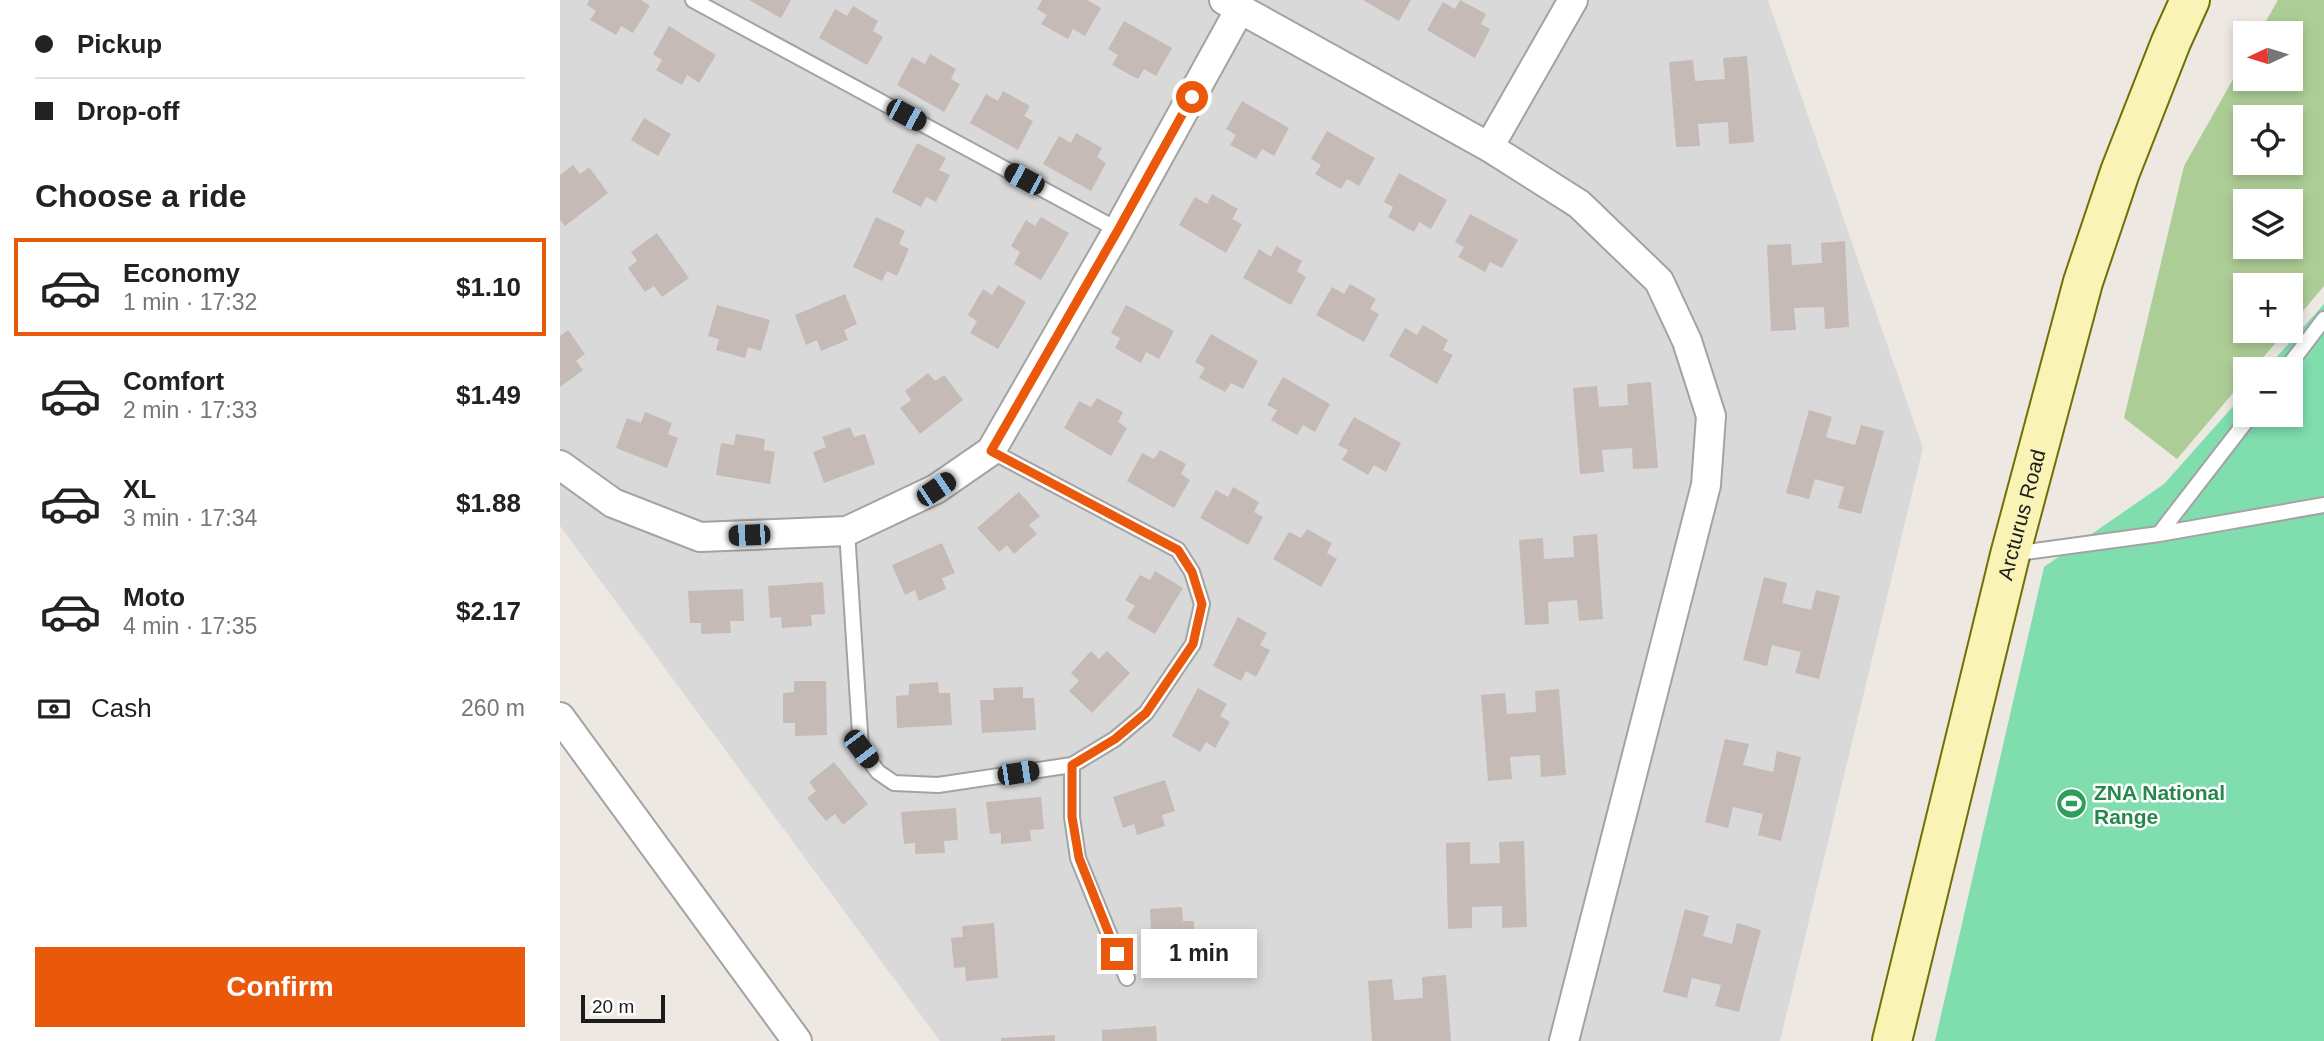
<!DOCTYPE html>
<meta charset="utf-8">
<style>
body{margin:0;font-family:Arial,sans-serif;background:#f2f2f2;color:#222;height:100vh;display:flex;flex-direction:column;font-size:26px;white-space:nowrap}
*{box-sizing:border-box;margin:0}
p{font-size:23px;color:#767676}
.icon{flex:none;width:38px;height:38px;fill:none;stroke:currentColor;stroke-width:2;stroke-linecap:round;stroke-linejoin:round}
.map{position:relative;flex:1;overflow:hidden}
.panel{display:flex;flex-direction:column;background:#fff;width:560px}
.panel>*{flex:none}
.banner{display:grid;align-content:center;height:154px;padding:0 35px;background:#fff}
.needle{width:46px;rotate:266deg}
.buttons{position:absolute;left:1673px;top:21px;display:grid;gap:14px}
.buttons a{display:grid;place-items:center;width:70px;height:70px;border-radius:0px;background:#fff;box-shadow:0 4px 10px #0003;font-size:35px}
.scale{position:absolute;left:21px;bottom:18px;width:84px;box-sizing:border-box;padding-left:7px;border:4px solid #1c1c1c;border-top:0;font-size:19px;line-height:24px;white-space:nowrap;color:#1c1c1c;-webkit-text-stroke:5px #fff;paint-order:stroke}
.end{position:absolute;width:32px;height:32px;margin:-16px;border:9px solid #ea580c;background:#fff;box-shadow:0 0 0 4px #fff}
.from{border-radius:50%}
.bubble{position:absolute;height:49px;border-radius:0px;background:#fff;box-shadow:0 4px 10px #0003;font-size:23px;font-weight:800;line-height:49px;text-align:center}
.car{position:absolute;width:21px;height:42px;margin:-21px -10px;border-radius:9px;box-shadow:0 0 5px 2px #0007;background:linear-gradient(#222 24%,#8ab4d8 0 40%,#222 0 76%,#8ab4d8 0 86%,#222 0)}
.banner b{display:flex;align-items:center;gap:24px;height:66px;font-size:26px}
.banner b+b{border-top:2px solid #e0e0e0}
.banner i{width:18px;height:18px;background:#222}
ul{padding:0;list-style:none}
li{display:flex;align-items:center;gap:21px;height:98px;margin:0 14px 10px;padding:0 21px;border:4px solid transparent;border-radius:0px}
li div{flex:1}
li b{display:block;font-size:26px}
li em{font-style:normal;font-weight:800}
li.selected{border-color:#ea580c}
li>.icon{width:63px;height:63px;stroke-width:1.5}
h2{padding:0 35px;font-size:32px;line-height:84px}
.pay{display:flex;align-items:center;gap:18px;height:77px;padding:0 35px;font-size:26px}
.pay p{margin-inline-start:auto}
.button{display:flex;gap:14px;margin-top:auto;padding:14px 35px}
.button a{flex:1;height:80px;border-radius:0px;background:#ea580c;color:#fff;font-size:28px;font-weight:800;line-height:80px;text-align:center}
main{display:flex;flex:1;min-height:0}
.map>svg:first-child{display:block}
.residential{fill:#dad9d9}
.forest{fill:#adcd96;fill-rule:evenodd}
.pitch{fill:#7fddae}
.building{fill:#c5bab5}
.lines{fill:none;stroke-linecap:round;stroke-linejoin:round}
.service-casing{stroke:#a3a3a3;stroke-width:18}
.minor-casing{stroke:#a3a3a3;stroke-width:32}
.secondary-casing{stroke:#717005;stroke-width:42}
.service{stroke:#fff;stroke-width:14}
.minor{stroke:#fff;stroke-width:28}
.secondary{stroke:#f9f4b5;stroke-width:38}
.route{stroke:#ea580c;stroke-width:9}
.labels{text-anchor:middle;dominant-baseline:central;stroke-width:5;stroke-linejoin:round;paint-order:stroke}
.street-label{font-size:21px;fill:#1c1c1c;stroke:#fff}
.leisure-label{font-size:21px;font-weight:bold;fill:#27864d;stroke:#fff;text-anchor:start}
</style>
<main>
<section class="panel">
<div class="banner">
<b><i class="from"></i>Pickup</b>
<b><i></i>Drop-off</b>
</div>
<h2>Choose a ride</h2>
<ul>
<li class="selected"><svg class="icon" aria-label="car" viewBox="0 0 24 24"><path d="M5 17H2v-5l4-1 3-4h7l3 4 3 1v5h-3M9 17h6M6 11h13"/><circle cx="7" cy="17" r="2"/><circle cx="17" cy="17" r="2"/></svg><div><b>Economy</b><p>1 min · 17:32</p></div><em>$1.10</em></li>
<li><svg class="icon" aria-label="car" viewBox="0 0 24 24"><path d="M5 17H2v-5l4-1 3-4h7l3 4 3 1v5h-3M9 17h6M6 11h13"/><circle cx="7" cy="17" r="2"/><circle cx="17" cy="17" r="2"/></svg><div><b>Comfort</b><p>2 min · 17:33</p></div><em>$1.49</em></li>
<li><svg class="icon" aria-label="car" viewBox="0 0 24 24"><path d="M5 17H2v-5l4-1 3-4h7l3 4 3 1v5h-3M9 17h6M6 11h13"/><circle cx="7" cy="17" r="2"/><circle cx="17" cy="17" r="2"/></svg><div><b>XL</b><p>3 min · 17:34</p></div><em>$1.88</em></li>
<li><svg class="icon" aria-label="car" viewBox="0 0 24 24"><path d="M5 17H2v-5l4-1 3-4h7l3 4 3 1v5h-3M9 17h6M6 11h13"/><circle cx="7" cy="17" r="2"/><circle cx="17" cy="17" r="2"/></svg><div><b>Moto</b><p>4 min · 17:35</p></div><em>$2.17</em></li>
</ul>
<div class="pay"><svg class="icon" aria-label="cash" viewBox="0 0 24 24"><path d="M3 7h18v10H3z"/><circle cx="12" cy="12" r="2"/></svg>Cash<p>260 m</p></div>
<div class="button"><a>Confirm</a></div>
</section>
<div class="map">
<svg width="1764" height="1041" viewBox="0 0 1764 1041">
<rect width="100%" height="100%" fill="#eee8e2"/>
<path class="residential" d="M0 0H1208L1363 448 1220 1041H380L0 526Z"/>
<path class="forest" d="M1718 0H1764V286L1731 325V285H1685V331H1726L1693 369H1685V379L1617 459 1564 418 1624 166 1685 58V79H1731V33H1699ZM1685 117H1731V163H1685ZM1685 201H1731V247H1685Z"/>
<path class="pitch" d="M1764 304V1041H1375L1484 567 1604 484 1685 393V415H1731V369H1706Z"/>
<path class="building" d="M29 0H81L90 6 73 33 61 26 56 35 30 20 36 11 27 5Z
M189 0H231L221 18Z
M482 0H527L541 8 525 36 513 29 508 39 481 24 487 15 477 9Z
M803 0H851L839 21Z
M900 0 926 14 921 24 930 29 915 58 867 30 883 2 895 9Z
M293 6 318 21 313 31 323 37 307 65 259 38 275 9 287 16Z
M564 21 612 48 596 76 584 69 578 79 552 65 558 55 548 49Z
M109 26 156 55 139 83 127 75 122 85 96 70 102 60 93 54Z
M370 54 396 69 391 79 400 84 384 112 337 85 352 57 365 64Z
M1187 56 1194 142 1169 144 1168 122 1138 124 1140 146 1116 147 1109 62 1133 60 1135 81 1165 79 1163 58Z
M443 91 470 106 464 116 473 121 458 150 410 123 426 94 438 101Z
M682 101 729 128 714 156 702 149 696 159 670 145 676 135 666 129Z
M84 118 111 134 98 156 71 140Z
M767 131 815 158 799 186 787 179 781 189 755 174 761 165 751 159Z
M516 133 542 148 537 157 546 163 531 191 483 164 499 136 511 143Z
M357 143 386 158 379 170 390 175 376 202 366 197 361 207 332 192Z
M13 165 20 174 29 167 48 193 5 226 0 220V175Z
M839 173 887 200 871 229 859 222 854 232 828 217 833 207 824 202Z
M652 194 678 209 672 219 682 224 666 253 619 225 635 197 647 204Z
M910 214 958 240 942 268 930 262 925 272 898 257 904 247 895 242Z
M316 217 345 231 339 244 349 249 337 276 327 271 322 281 293 267Z
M481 217 509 233 481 280 454 264 460 252 451 246 466 220 475 226Z
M97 233 129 278 102 297 94 286 85 292 68 268 77 261 71 252Z
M1285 241 1289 327 1265 329 1264 307 1234 308 1236 330 1211 331 1207 245 1231 244 1232 265 1262 263 1261 243Z
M716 246 742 261 737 271 746 277 731 305 683 278 699 249 711 257Z
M790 284 816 299 810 309 819 314 804 342 756 315 772 287 784 294Z
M438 285 466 302 438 349 410 333 417 321 408 315 423 289 432 295Z
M285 294 297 324 284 330 288 340 261 351 257 340 246 345 235 315Z
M157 305 210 320 201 351 188 347 185 358 156 350 159 339 148 336Z
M566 305 614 331 599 359 586 352 581 363 555 348 560 338 551 333Z
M863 325 888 340 883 350 893 355 877 384 829 356 845 328 857 335Z
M8 330 25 354 16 361 23 370 0 387V336Z
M651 334 698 361 683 389 671 383 665 392 639 378 645 368 635 362Z
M368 373 375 381 384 375 403 400 360 434 340 408 351 400 345 391Z
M723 377 770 404 755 432 743 425 737 435 711 420 717 410 707 405Z
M1091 382 1098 468 1073 469 1072 448 1042 450 1044 472 1020 474 1013 388 1037 386 1039 407 1068 405 1067 384Z
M537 398 563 412 558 422 567 428 551 456 504 428 519 401 531 407Z
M1249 410 1272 417 1266 437 1295 445 1301 425 1324 431 1301 514 1278 508 1284 487 1255 479 1249 499 1226 493Z
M85 412 112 423 108 434 118 438 107 468 56 448 67 418 81 423Z
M794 417 841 443 826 472 814 465 808 475 782 460 788 450 778 445Z
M290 427 294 437 305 434 315 464 264 483 253 452 266 447 262 437Z
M176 434 205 439 204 450 215 452 210 484 156 475 161 443 174 445Z
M600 450 626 464 621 474 630 480 614 508 567 481 582 453 594 459Z
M673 487 699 502 694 512 703 517 688 545 640 518 656 490 668 497Z
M459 492 480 516 469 525 477 534 454 554 447 545 439 552 417 528Z
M747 529 772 543 767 553 777 559 761 587 713 559 729 532 741 538Z
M1037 534 1043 619 1019 621 1017 600 988 602 989 624 965 625 959 540 983 538 984 559 1014 557 1013 536Z
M382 543 395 573 382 578 386 589 359 601 355 590 345 595 332 565Z
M595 571 623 588 595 634 567 618 575 606 565 600 580 575 590 580Z
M1204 577 1227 583 1222 603 1251 610 1256 590 1280 596 1259 679 1235 673 1241 652 1212 645 1207 666 1183 660Z
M263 582 265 614 251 615 252 626 222 628 221 617 210 618 208 586Z
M183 589 184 621H170L171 633 141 634V623H130L128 591Z
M678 617 707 633 700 645 710 650 696 677 686 671 681 681 653 666Z
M531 651 539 659 547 651 570 673 532 713 509 691 519 681 511 673Z
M234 681H266L267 735 235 736V723H223V693L234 692Z
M378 682 379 693H390L392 725 337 728 336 696 349 695V684Z
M463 687V698H474L476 730 422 733 420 700H434L433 688Z
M638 688 667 704 660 716 670 722 655 748 646 742 640 752 612 736Z
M999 689 1006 775 981 777 980 755 950 757 952 779 928 781 921 695 945 693 947 714 976 712 975 691Z
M1165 739 1189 744 1183 765 1213 772 1217 751 1241 757 1221 841 1198 835 1203 814 1173 807 1168 828 1145 822Z
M274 762 308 804 283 825 275 814 266 821 247 798 256 791 249 782Z
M605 780 615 811 602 815 605 826 577 835 574 824 563 828 553 797Z
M481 797 484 829 470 830 471 841 441 844V833L430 834 426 802Z
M396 808 398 840 384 841 385 853 355 854V843L344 844 341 812Z
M964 841 967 927 942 928V906L912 907V928L888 929 886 843 910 842V864L940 863 939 842Z
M622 907 623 921H634L635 951H624L625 962 592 964 590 909Z
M1125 909 1149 916 1143 936 1172 944 1177 923 1201 930 1179 1012 1155 1006 1161 985 1132 978 1127 998 1103 992Z
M434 923 438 978 406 981 405 967 394 968 391 938 403 937 402 926Z
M886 975 891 1041H812L808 981 832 979 834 1000 863 998 862 977Z
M596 1026 597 1041H542V1030Z
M495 1035V1041H441V1038Z"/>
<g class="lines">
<defs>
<path id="service" d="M133 0 558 230
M1726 369 1764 319
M287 531 301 749 318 772 334 783 378 785 512 765 555 739 586 713 633 644 642 604 632 572 618 550 431 451
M1599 534 1764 505
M1452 554 1599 534 1691 415
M512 765V817L518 858 567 978"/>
<path id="minor" d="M664 0 929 147 1019 204 1099 281 1127 341 1151 416 1146 485 1004 1041
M929 147 1013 0
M0 465 53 503 140 537 287 531 376 489 431 451 558 230 680 9
M0 717 237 1041"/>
<g id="secondary">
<path id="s1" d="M1332 1041 1450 555 1523 282 1560 172 1611 42 1630 0"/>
</g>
</defs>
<use href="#service" class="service-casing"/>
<use href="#minor" class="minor-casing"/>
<use href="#secondary" class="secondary-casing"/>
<use href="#service" class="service"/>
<use href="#minor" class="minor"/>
<use href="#secondary" class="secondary"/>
</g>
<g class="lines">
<path class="route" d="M557 954 519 858 512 817V765L555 739 586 713 633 644 642 604 632 572 618 550 431 451 558 230 632 97"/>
</g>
<defs>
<symbol id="stadium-disc" viewBox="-11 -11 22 22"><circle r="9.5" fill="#2e9e5b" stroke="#fff"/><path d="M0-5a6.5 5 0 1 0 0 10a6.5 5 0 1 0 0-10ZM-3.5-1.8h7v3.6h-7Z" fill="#fff"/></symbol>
</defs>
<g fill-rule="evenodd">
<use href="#stadium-disc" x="1494" y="786" width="35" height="35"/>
</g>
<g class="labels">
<g class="street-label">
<text stroke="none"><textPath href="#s1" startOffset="542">Arcturus Road</textPath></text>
</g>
<g class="leisure-label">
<text x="1534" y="792">ZNA National<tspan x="1534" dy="24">Range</tspan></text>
</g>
</g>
</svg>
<div class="buttons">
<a><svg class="needle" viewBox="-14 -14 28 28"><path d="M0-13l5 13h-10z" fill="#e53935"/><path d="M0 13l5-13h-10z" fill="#767676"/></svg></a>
<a><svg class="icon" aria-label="locate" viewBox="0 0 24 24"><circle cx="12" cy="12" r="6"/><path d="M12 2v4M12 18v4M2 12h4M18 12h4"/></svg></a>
<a><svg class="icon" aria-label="layers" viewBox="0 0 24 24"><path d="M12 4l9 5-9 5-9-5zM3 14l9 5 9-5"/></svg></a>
<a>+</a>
<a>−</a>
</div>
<div class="scale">20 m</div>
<i class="end from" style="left:632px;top:97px"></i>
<i class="end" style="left:557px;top:954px"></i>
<div class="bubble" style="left:581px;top:929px;width:116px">1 min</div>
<i class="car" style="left:346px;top:115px;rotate:118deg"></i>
<i class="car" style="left:464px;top:179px;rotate:298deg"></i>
<i class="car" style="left:376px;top:489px;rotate:56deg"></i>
<i class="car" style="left:189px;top:535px;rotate:268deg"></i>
<i class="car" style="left:301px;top:749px;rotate:143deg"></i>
<i class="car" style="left:458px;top:773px;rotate:81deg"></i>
</div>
</main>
